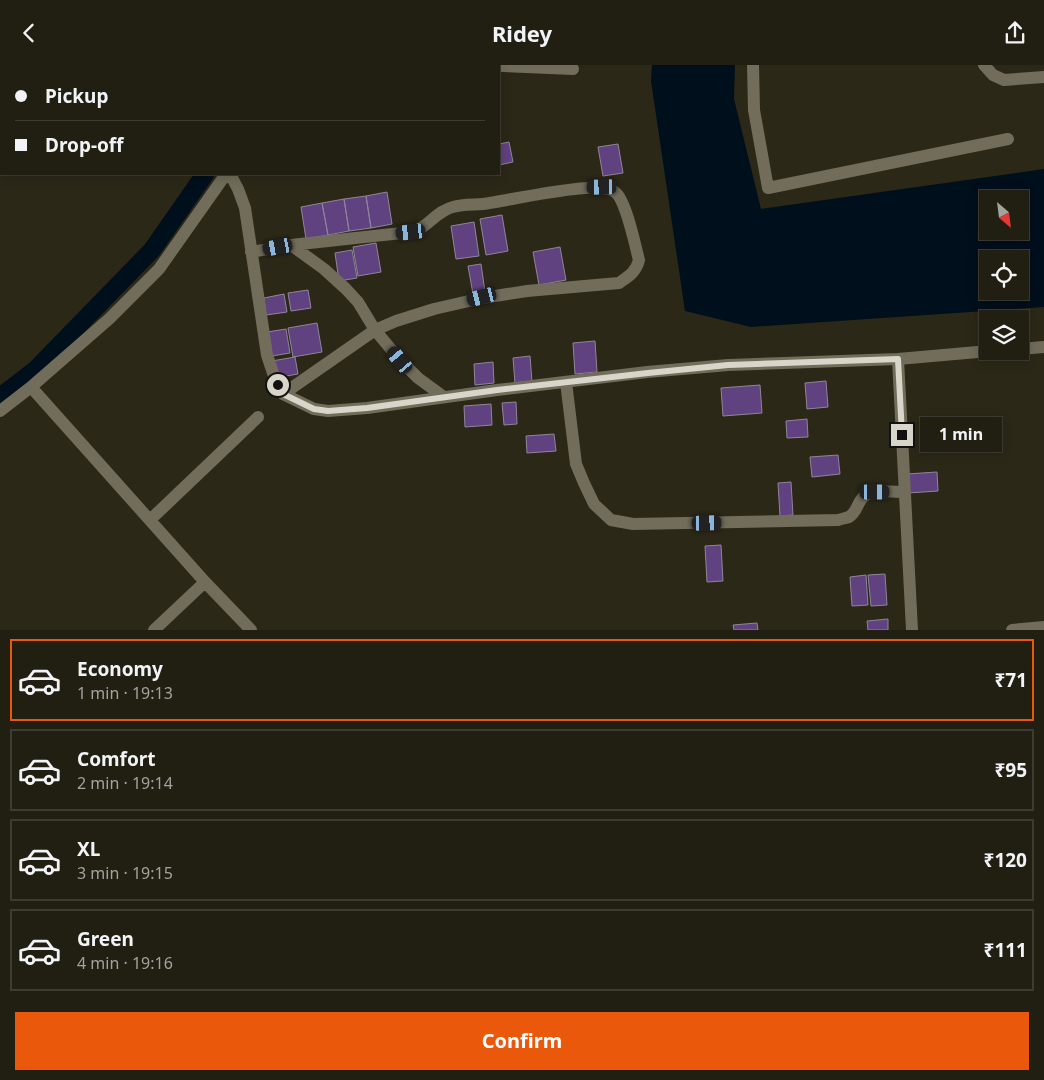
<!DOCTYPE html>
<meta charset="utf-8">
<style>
body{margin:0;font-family:"Noto Sans",sans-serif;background:#29271b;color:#f1f3f6;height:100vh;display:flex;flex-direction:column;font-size:19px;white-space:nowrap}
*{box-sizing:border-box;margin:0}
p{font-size:16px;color:#a2a29f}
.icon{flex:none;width:28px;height:28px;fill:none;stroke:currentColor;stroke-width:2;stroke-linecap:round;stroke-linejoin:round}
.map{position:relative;height:565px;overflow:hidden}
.details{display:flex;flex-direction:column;background:#211e12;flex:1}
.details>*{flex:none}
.banner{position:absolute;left:0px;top:0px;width:500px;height:110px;box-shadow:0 2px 12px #0003,0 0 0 1px #3e3c32;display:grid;align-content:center;height:110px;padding:0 15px;background:#211e12}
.needle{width:32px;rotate:152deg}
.controls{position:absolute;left:979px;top:125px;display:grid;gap:10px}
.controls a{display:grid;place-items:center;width:50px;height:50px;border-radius:0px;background:#211e12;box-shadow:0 2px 12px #0003,0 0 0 1px #3e3c32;font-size:25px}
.end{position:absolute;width:22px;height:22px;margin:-11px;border:6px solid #d8d6cb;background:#111;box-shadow:0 0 0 2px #111}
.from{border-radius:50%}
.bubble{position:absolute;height:35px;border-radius:0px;background:#211e12;box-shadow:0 2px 12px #0003,0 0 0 1px #3e3c32;font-size:16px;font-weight:700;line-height:35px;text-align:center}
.car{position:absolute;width:15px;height:30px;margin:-15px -8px;border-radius:6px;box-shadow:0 0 4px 1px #0007;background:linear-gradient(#222 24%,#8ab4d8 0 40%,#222 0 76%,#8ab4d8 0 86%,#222 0)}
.banner b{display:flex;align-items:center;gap:18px;height:48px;font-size:19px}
.banner b+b{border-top:1px solid #3e3c32}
.banner i{width:12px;height:12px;background:#f1f3f6}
ul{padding:9px 0 0;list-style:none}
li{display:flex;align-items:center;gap:15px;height:82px;margin:0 10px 8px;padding:0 5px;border:2px solid #3e3c32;border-radius:0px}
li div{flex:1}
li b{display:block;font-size:19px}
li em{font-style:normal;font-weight:700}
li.current{border-color:#ea580c}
li>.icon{width:45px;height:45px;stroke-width:1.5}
.action{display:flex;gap:10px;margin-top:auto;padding:10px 15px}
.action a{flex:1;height:58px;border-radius:0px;background:#ea580c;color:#fff;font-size:20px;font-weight:700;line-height:58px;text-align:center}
header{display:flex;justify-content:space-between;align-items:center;height:65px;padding:0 15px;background:#211e12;font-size:22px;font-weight:700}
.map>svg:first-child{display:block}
.water{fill:#000f1c;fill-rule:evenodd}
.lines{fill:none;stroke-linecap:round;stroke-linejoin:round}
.canal{stroke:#000f1c;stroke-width:18}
.building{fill:#604280;stroke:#8e8698}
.minor{stroke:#716d5a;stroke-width:12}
.route{stroke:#d8d6cb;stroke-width:6}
</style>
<header><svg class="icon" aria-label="back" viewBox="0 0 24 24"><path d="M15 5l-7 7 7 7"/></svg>Ridey<svg class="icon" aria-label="share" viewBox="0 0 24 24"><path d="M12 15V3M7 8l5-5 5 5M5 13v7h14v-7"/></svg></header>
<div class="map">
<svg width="1044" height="565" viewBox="0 0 1044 565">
<rect width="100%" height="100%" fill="#2c2818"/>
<path class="water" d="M652 0H735L734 34 761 144 1044 104V242L751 262 685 246 651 16ZM988 134H1020V166H988ZM988 194H1020V226H988Z"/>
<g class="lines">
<path class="canal" d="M257 1V0
M0 332 36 304 152 185 205 109"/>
</g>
<path class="building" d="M509 77 513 97 499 100V79Z
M618 79 623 108 603 111 598 82Z
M387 127 392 159 371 163 366 131Z
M366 131 371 163 349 166 344 134Z
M344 134 349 166 328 170 322 138Z
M322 138 328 170 306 174 301 142Z
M502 150 508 186 486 190 480 154Z
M474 157 479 191 456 194 451 161Z
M376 178 381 207 358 211 353 182Z
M560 182 566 215 539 220 533 187Z
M352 185 357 213 339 216 335 188Z
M481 199 485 227 473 229 468 201Z
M308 225 311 243 291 246 288 228Z
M284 229 287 247 266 250 264 233Z
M317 258 322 287 293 292 288 263Z
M286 264 290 288 272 291 267 267Z
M595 276 597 307 575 309 573 278Z
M530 291 532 317 515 318 513 293Z
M295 292 298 309 275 313 272 296Z
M493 297 494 318 475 320 474 299Z
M826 316 828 342 807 344 805 318Z
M760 320 762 348 723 351 721 323Z
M516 337 517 359 504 360 502 338Z
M491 339 492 360 465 362 464 341Z
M807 354 808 372 787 373 786 356Z
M554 369 556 386 527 388 526 371Z
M838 390 840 409 812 412 810 392Z
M937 407 938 426 908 428 907 409Z
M791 417 793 450 780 451 778 418Z
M721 480 723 516 707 517 705 481Z
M885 509 887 540 871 541 868 510Z
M866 510 868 540 852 541 850 512Z
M888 554V565H868L867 556Z
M757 558 758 565H734L733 560Z"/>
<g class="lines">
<path class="minor" d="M478 0 573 4
M753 0 754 45 768 123 1008 74
M984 0 993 10 1004 15 1044 12
M276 1V0
M230 109 238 124 245 143 267 290 274 311 283 329 314 344 328 346 367 343 497 325 647 307 728 300 898 294 989 286
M291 180 324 204 346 224 358 237 375 265 400 295 418 313 444 332
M251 187 291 180 411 167C414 166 418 165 421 163 432 156 440 145 453 142 463 139 474 140 483 139 508 136 599 114 615 127 626 135 635 180 639 195 636 207 629 211 619 218L527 226 482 233 434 244 396 256 375 265 283 329
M1020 284 1044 282
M898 294 912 565
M566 317 576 399 584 418 594 439 611 455 633 459 838 455C841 454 846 453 849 452 858 447 857 435 866 430 876 424 894 427 905 427
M31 322 205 517 251 565
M0 346 31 322 109 254 159 204 226 109
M150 455 258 352
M154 565 205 517
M1012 565 1044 562"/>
</g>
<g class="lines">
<path class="route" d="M278 320 283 329 314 344 328 346 367 343 497 325 648 308 728 300 898 294 902 370"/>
</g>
</svg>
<div class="controls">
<a><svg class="needle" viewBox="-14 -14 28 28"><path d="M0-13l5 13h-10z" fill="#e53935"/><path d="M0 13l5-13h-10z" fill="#a2a29f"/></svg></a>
<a><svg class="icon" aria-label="locate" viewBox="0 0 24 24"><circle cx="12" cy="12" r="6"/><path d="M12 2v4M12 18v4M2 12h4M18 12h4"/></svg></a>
<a><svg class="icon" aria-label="layers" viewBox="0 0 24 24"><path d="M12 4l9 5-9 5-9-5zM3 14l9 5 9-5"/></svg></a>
</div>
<i class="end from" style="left:278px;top:320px"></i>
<i class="end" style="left:902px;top:370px"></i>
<div class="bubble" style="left:920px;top:352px;width:82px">1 min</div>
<i class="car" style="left:602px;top:122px;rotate:269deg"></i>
<i class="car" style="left:411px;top:167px;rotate:264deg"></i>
<i class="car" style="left:278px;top:182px;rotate:260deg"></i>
<i class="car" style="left:482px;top:232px;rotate:256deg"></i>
<i class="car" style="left:400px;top:295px;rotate:320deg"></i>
<i class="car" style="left:875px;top:427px;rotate:90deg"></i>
<i class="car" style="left:707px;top:458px;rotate:89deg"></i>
<div class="banner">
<b><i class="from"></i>Pickup</b>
<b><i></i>Drop-off</b>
</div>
</div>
<section class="details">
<ul>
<li class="current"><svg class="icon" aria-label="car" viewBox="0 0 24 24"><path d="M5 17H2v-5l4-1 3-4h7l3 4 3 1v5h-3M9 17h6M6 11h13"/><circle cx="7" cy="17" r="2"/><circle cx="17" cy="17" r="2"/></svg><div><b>Economy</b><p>1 min · 19:13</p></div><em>₹71</em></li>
<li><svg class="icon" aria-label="car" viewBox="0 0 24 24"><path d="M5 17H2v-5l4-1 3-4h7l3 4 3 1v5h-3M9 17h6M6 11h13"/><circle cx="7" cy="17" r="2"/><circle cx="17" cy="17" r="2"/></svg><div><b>Comfort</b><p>2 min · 19:14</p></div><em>₹95</em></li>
<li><svg class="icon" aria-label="car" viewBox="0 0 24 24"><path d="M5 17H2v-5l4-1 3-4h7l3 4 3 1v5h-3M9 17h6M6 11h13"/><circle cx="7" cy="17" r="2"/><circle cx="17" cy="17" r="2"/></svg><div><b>XL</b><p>3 min · 19:15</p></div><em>₹120</em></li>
<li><svg class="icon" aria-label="car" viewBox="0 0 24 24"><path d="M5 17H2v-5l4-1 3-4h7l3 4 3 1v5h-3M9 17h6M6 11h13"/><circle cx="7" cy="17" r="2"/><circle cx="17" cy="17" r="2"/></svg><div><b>Green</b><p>4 min · 19:16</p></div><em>₹111</em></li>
</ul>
<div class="action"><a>Confirm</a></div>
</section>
